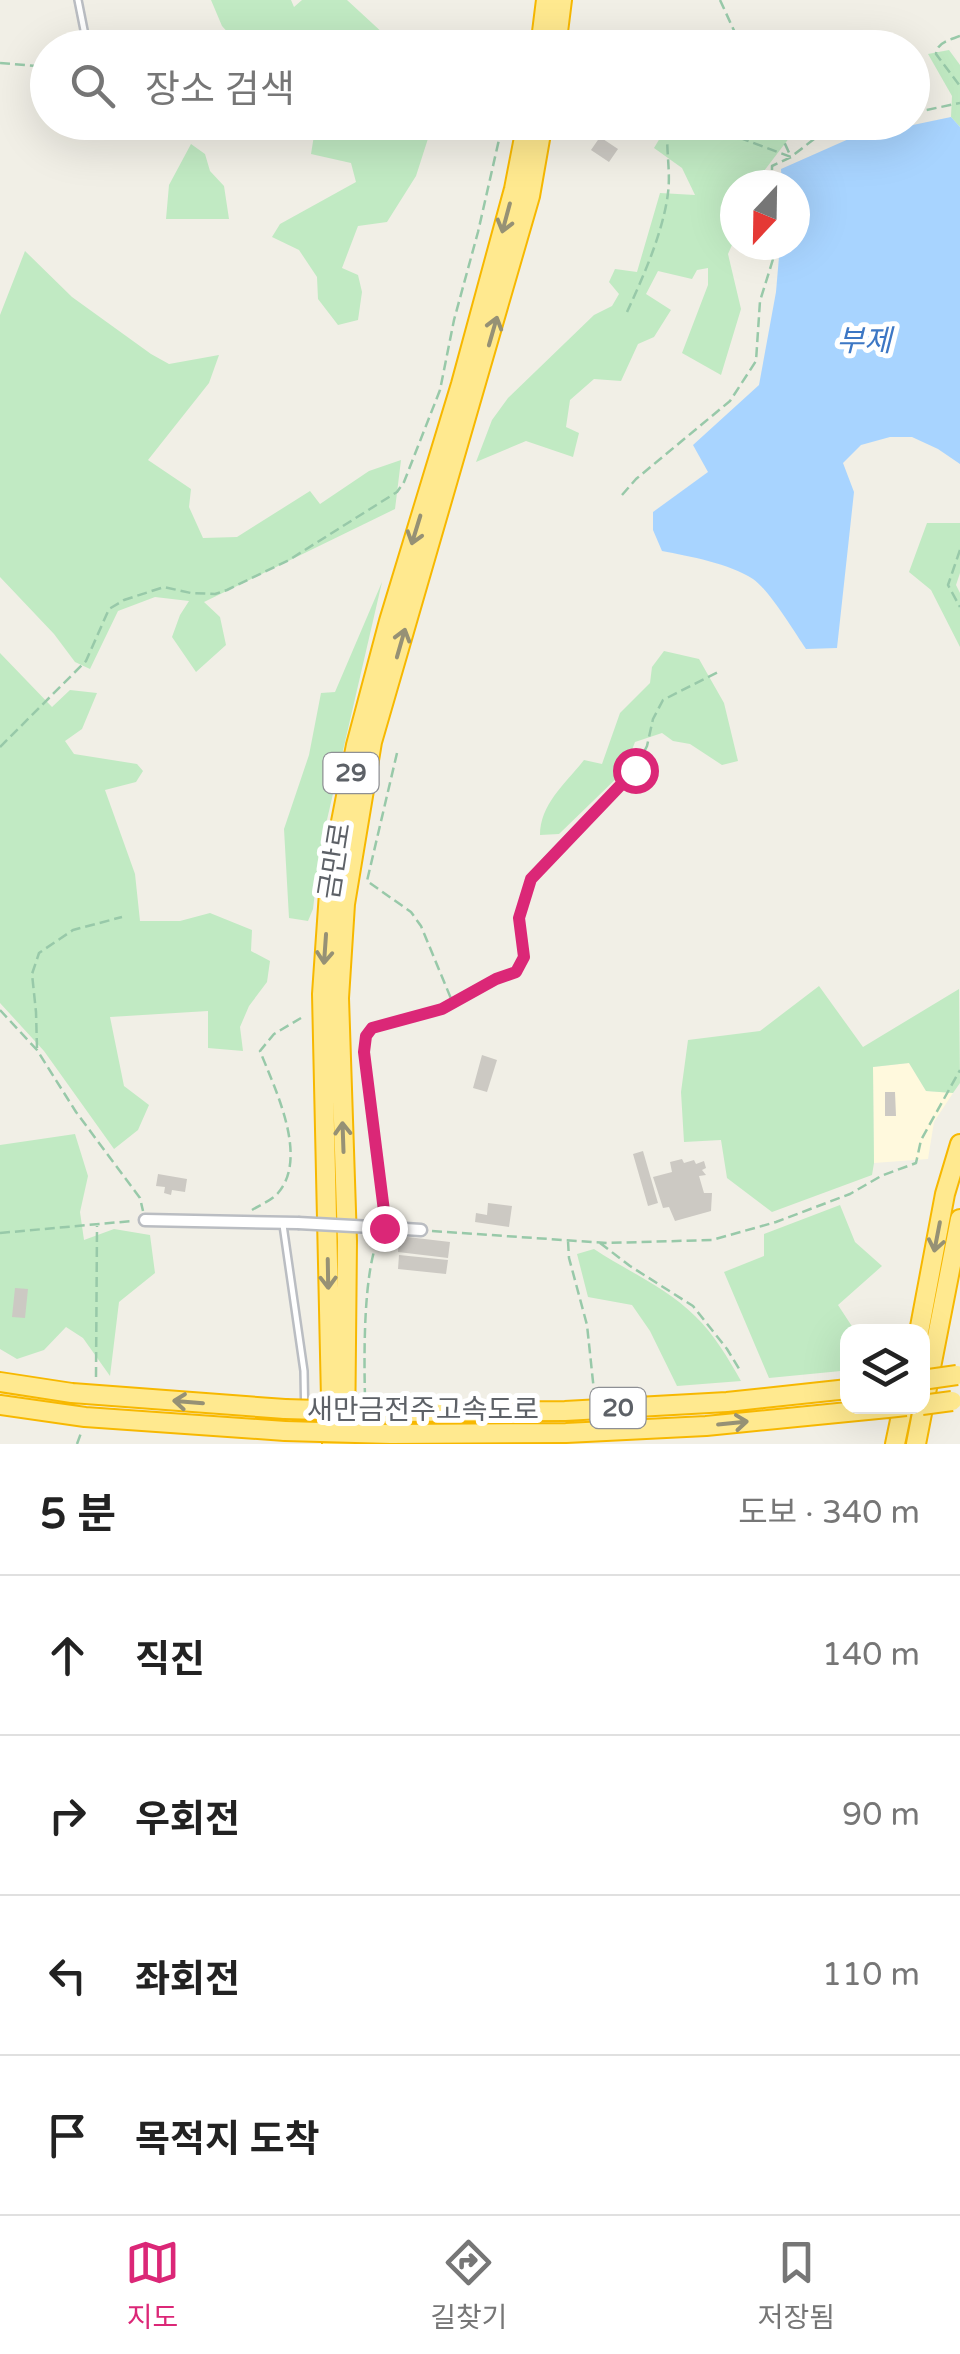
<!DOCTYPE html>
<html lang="ko">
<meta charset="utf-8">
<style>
:root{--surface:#fff;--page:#f2f2f2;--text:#222;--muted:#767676;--line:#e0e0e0;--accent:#db2777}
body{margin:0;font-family:"Varela Round","Noto Sans KR",sans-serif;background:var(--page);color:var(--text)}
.controls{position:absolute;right:30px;bottom:30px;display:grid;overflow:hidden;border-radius:20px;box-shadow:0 10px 40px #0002}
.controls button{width:90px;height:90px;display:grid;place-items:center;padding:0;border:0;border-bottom:2px solid var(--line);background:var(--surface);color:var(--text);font:50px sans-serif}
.compass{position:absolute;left:720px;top:170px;width:90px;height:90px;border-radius:50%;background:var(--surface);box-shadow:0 10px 40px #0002;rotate:202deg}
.stop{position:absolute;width:30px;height:30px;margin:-22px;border:8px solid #db2777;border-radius:50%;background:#fff}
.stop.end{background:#db2777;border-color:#fff;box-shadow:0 2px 10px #0008}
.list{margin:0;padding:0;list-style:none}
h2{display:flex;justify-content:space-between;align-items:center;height:130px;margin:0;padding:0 40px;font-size:42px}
h2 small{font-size:32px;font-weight:400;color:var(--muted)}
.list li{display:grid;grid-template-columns:65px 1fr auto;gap:30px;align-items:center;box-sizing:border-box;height:160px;padding:0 40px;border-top:2px solid var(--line)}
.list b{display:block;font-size:38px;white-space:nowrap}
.list em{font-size:32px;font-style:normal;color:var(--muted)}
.icon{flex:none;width:55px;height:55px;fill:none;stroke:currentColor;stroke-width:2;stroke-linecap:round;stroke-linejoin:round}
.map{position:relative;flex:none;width:960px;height:1444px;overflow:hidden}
.search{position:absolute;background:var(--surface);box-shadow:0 10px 40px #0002;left:30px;right:30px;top:30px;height:110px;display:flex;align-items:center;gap:25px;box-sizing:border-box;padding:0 35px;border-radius:55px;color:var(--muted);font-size:38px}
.sheet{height:770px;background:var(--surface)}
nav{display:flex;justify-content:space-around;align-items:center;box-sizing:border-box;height:140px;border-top:2px solid var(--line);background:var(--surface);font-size:28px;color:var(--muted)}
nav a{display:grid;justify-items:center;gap:5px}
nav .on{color:var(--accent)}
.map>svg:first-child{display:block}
.commercial{fill:#fff9dd}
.green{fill:#c1eac3}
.water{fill:#a8d4ff}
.building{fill:#ccc9c3}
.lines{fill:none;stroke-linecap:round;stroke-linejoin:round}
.lane-casing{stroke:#babdc2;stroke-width:10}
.street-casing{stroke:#babdc2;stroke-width:15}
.highway-casing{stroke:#f7b800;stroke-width:22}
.path{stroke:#98c9a9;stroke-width:2.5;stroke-dasharray:10 5;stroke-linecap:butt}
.lane{stroke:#fff;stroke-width:5}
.street{stroke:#fff;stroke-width:10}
.highway{stroke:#ffe98f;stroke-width:18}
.street-bridge-casing{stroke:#babdc2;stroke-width:15;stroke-linecap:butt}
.highway-bridge-casing{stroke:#f7b800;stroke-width:22;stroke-linecap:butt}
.street-bridge{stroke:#fff;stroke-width:10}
.highway-bridge{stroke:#ffe98f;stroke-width:18}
.oneway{stroke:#969175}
.route{stroke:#db2777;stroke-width:12}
.labels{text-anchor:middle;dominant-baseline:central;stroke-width:10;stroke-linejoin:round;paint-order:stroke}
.shield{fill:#fff;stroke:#8e9095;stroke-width:2.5}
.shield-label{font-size:25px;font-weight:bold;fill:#5d6167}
.street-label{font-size:28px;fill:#5d6167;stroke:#fff}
.water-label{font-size:30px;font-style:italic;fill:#3d77c4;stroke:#fff}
</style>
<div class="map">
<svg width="960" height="1444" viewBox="0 0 960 1444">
<rect width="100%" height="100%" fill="#f1efe6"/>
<path class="commercial" d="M909,1063l17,28 27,2 -19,29 -6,37 -54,4 -1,-96z"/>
<path class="green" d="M211,0h80l3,7 8,-7h45l51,47h-157l-19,-21z
M949,50l11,15v62l-9,-10 1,-21 -24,-42z
M316,123h117l-17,53 -29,46 -29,4 -16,42 16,7 4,17 -4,28 -20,5 -20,-26 -1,-22 -18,-27 -27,-13 8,-13 76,-42 -5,-19 -40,-9z
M664,123h125l4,10 -29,38 -6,14h-23v53l-7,16 13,55 -20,66 -39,-22 26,-68v-17l-11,2 -5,9 -34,-8 -12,23 25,16 -17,27 -16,7 -17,37 -27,-2 -24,21 -4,27 13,6 -6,24 -47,-16 -50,21 16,-42 16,-22 86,-83 18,-9 7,-12 -10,-12 6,-13 22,3 23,-79 35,2 -13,-27 -28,-20 6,-10z
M191,144l14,10 5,17 14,15 5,33h-63l3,-34z
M25,251l47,46 79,57 18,10 50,-9 -10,28 -61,77 43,29 -2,18 14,31 34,-1 73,-46 10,13 49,-33 32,-11 -6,49 -191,93 16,15 6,28 -30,27 -24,-35 8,-22 9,-14 -34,-4 -37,14 -28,58 -15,-7 -21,-28 -54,-57v-262z
M927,523h33v50l-4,12 4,8v54l-29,-57 -22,-18z
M382,582l-62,268 -7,59 -5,12 -19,-3 -5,-89 25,-74 12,-62 14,-1z
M664,651l35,8 25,44 14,58 -16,4 -32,-21 -17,-3 -11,-8 -27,9 -11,29 -65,63 -19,1c0,-31 26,-52 44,-75l18,4 18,-51 30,-30 2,-16z
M0,653l52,54 18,-17 27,3 -15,36 -17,12 9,13 63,10 6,7 -7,11 -31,8 30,84 5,47h40l30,-8 42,17 -1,21 19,10 -3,21 -18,24 -9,21 3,24 -35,-3v-37l-98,6 14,69 25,19 -11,25 -24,19 -70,-98 -44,-48z
M819,986l44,61 96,-58 1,94 -7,10 -27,-2 -17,-28 -36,4 1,96 -2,12 -100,37 -45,-34 -6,-38 -37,2 -3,-50 7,-52 72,-9z
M75,1134l13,42 -8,36 4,28 30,-11 36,6 5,38 -36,29 -9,74 -27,-38 -17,-11 -22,23 -27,9 -17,-10v-204z
M840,1205l15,37 27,24 -44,39 17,26 -7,1 -1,26 -6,13 -72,7 -45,-106 40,-16v-22z
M594,1249c33,22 73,39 101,67 19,18 33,42 46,65l-64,5 -27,-55 -18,-26 -44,-8 -11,-43z"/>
<path class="water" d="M951,117l9,10v337l-22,-15 -26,-12h-22l-29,8 -18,18 11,29 -17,156 -31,1c-13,-19 -36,-58 -53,-70 -23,-15 -64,-23 -91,-28l-9,-21v-18l55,-40 -15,-27 66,-60 17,-93 4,-47h15v-60h-13l-1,-16 70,-31z"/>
<path class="building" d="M600,137l18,12 -9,13 -18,-12z
M482,1055l15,5 -10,32 -14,-4z
M885,1092h10l1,24h-11z
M643,1151l15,52 -10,3 -15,-52z
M682,1159l2,4 10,-3 2,4 8,-3 2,7 -4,2 4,5 -7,1 5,17h8l-1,18 -36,10 -6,-14 -6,1 -10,-31 19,-5 -2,-10z
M158,1174l29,5 -2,13 -13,-2 -1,5 -7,-2 1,-6 -9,-1z
M488,1203l24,3 -3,21 -34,-5 1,-9 11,2z
M399,1236l51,6 -2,16 -50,-6z
M399,1255l49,5 -2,14 -48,-5z
M15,1288l13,1 -3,29 -13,-1z"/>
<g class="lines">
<g class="lane-casing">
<path id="lane" d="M78,0l8,40 -7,8
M283,1225l21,146 1,56"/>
</g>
<g class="street-casing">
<path id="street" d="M145,1220l153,3
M372,1227l49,3"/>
</g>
<g class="highway-casing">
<path id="highway" d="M540,48l6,-48
M556,48l6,-48
M919,1332l26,-138 15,-50
M0,1382l72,11 213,16
M0,1405l85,12 200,14
M388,1412l177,-1 162,-9 121,-13
M391,1434l175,-1 140,-7 182,-18
M332,1444l-10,-450 8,-116 26,-133 33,-124 72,-237 53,-195 13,-67
M345,1444l2,-203 -8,-243 6,-94 27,-162 158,-546 13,-74
M895,1444l8,-38
M916,1444l44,-225"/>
</g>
<path class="path" d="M720,0l22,48
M960,36c-10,4 -23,6 -24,18l24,32
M0,63l48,4
M912,113l48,-10
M697,122l94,35 32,-25 44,-10
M772,185v-19l19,-9 -16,-35
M627,312c16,-35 36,-79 41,-119 3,-23 -3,-47 0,-71
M622,495l14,-16 94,-78 26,-40 4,-60 14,-45v-11
M960,550l-12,35 12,22
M0,747l86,-86 23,-52 15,-9 40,-13 27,6 24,1 12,-4 62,-30 108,-68 7,-10 36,-92 14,-70 24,-88 25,-110
M397,753l-30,128 44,31 10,14 31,75
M0,1010l37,40 39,62 64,86 3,13
M37,1048l-1,-36 -4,-38 7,-21 34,-23 49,-13
M252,1210c8,-5 20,-10 26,-17 31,-36 -3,-104 -18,-142l14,-17 27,-16
M384,1215l-20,-163 2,-16 6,-8 69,-19 55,-30 21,-7 6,-15 -4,-39 12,-39 104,-109 12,-24 6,-27 10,-19 57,-29
M432,1231l175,12 105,-3 64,-18 74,-28 31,-18 35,-13 5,-23 39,-70
M0,1233l132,-12
M568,1241l1,17 18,67 7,66
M600,1243l30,23 63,40 34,43 14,23
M96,1377l1,-151
M365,1398c-1,-41 -2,-126 14,-161
M77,1444l4,-11"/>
<use href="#lane" class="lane"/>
<use href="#street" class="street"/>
<use href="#highway" class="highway"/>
<g class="street-bridge-casing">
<path id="street-bridge" d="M298,1223l74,4"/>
</g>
<g class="highway-bridge-casing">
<path id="highway-bridge" d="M922,1380l35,-5
M922,1405l30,-4
M888,1408l18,-2
M285,1409l103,3
M285,1431l106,3"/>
</g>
<use href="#street-bridge" class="street-bridge"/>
<use href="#highway-bridge" class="highway-bridge"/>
</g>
<defs><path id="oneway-shaft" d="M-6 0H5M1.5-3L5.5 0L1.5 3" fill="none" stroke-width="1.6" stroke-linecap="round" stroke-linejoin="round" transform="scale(2.5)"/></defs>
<g class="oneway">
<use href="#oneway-shaft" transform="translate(506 218) rotate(105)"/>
<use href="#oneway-shaft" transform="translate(493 331) rotate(-74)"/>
<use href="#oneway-shaft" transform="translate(416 530) rotate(107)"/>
<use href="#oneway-shaft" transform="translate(401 643) rotate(-74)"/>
<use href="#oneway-shaft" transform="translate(325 949) rotate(94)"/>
<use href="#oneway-shaft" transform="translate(343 1137) rotate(-92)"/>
<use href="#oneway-shaft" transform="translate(937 1237) rotate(101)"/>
<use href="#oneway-shaft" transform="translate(328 1274) rotate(89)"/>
<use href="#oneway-shaft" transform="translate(188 1402) rotate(-175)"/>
<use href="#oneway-shaft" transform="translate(733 1423) rotate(-6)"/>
</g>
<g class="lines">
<path class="route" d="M384,1228v-17l-20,-159 2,-16 6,-8 70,-19 54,-30 20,-7 8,-15 -5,-39 12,-39 104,-109"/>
</g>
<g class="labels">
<g class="shield">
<rect x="323.5" y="753" width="55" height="40" rx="8"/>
<rect x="590.5" y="1388" width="55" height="40" rx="8"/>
</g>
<g class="shield-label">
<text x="351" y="773">29</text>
<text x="618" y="1408">20</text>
</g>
<g class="street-label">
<text transform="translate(335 861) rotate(-81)">금만로</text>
<text x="423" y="1410">새만금전주고속도로</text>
</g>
<g class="water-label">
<text x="864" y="341">부제</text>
</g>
</g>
</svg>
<div class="controls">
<button><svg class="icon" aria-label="layers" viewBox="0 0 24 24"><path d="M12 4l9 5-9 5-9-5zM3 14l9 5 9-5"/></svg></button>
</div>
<svg class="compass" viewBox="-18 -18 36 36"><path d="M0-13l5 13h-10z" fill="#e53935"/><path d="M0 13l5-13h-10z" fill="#767676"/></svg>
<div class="stop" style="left:635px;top:770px"></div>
<div class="stop end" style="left:384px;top:1228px"></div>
<div class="search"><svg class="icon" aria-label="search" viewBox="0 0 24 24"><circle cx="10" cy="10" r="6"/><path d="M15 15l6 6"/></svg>장소 검색</div>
</div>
<section class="sheet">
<h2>5 분<small>도보 · 340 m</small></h2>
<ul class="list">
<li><svg class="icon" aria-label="ahead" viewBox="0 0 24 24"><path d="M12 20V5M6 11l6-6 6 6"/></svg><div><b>직진</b></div><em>140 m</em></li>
<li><svg class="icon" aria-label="right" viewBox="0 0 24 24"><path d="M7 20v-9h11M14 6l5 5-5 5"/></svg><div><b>우회전</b></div><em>90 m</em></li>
<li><svg class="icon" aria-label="left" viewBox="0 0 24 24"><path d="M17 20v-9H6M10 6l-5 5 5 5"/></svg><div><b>좌회전</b></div><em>110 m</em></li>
<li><svg class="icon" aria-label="arrive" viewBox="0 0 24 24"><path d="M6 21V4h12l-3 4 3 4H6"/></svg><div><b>목적지 도착</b></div></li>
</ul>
</section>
<nav>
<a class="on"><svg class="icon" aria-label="map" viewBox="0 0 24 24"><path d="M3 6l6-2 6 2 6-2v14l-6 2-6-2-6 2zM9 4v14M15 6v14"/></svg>지도</a>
<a><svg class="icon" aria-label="directions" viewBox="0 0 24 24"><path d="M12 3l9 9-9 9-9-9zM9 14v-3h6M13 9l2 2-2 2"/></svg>길찾기</a>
<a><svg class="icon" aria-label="saved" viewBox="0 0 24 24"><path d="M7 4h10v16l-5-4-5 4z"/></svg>저장됨</a>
</nav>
